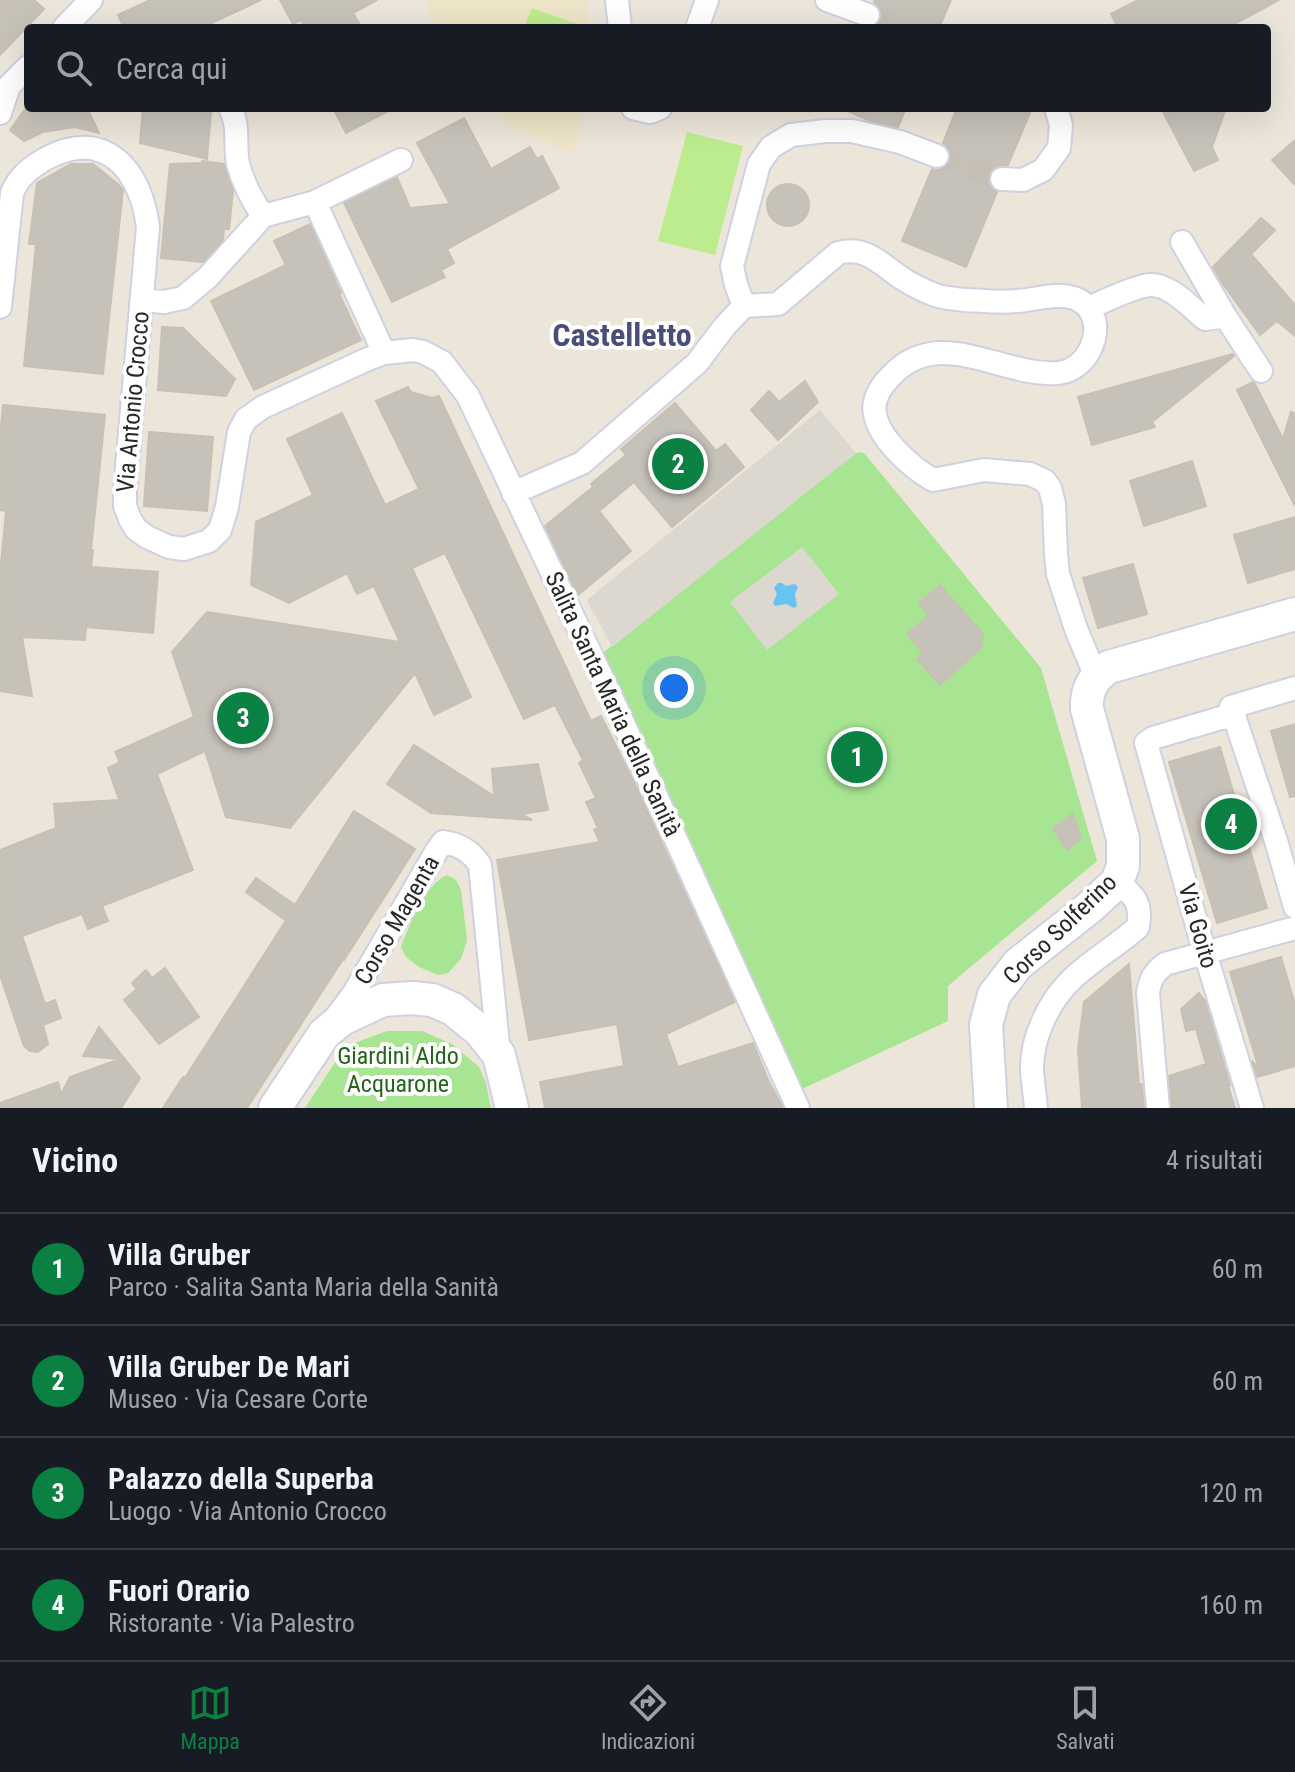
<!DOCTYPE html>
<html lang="it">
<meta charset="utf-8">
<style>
:root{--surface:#171b24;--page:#242831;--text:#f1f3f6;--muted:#9ea1a6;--line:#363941;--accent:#0b8043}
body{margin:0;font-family:"Roboto Condensed",sans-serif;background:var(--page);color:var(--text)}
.you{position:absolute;left:674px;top:688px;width:28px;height:28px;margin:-20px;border:6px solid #fff;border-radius:50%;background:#1a73e8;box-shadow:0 0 0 12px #1a73e833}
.badge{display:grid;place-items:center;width:52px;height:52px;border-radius:50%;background:var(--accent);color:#fff;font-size:26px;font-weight:700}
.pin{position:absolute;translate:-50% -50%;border:4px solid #fff;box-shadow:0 2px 8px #0006}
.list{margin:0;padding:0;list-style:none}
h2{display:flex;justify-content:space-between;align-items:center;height:104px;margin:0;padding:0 32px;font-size:34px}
h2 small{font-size:26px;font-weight:400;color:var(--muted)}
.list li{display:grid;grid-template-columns:52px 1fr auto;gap:24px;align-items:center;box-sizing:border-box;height:112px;padding:0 32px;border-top:2px solid var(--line)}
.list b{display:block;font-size:30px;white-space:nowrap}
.list p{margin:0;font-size:26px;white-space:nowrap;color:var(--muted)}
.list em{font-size:26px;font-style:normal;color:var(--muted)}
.icon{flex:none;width:44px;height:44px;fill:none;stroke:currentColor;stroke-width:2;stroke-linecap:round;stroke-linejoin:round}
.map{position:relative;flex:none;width:1295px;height:1108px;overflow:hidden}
.search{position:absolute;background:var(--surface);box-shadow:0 8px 32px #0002;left:24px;right:24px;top:24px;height:88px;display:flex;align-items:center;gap:20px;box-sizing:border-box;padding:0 28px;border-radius:8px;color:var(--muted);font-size:30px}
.sheet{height:552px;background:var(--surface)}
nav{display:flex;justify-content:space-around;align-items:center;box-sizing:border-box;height:112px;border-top:2px solid var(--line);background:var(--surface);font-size:22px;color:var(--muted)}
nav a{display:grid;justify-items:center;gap:4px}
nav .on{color:var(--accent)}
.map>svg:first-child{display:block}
.education{fill:#eee5c8}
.green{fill:#a8e593}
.pitch{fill:#bdec8e}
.plaza{fill:#dcd8d0}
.water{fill:#68c2f2}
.building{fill:#c7c2b9;stroke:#c7c1b3;stroke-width:2}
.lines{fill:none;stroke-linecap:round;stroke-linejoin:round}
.street-tunnel{stroke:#c5bfb6;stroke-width:22;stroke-dasharray:22 11;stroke-linecap:butt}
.street-casing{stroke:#cfd1e2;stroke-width:26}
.secondary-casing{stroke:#cfd1e2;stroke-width:36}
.street{stroke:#fff;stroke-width:22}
.secondary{stroke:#fff;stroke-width:32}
.labels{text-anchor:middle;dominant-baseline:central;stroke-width:8;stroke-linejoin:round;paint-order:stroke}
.street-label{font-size:24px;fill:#282828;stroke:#fff}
.park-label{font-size:24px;fill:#216717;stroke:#fff}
.district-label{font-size:32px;font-weight:bold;fill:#484d7a;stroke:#fff}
</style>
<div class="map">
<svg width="1295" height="1108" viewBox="0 0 1295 1108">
<rect width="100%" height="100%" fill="#ece5d9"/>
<path class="education" d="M425,0h162l2,28h-153z
M494,108h88l-8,47 -64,-30z"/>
<path class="green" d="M861,452l4,2 176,214 56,193 -149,125v35l-146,68 -203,-433 257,-203z
M447,875l9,5 5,10 6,50 -6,19 -13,14 -10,2 -19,-8 -13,-10 -5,-10c8,-21 25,-64 46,-72z
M387,1031h35l30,13 27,23 7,16 5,25h-186l33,-50 19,-16z"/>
<path class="pitch" d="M532,8l45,16 -2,4h-51z
M687,132l56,14 -28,109 -57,-14z"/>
<path class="plaza" d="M820,410l36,43 -244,194 -25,-47z
M802,547l37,47 -72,56 -37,-48z"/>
<path class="water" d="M778,583h4l4,3 9,-2 3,3 -3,7 2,12 -3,2 -8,-4 -11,2 -2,-3 4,-9 -3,-6z"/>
<path class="building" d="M0,0h34l10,9 -44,46z
M150,0h111l-60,28h-77l-6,-13z
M280,0h97l-24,13 9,15h-57l-4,-8 -8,4z
M875,0h76l-12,28h-67l9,-8 1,-7 -3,-6 -5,-5z
M1138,0h141l-52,28h-109l-7,-14z
M26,108h61l12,25 -24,-6 -32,5 -19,9 -14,-11z
M143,108h48v2l20,2 -4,47 -67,-16z
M333,108h61l-48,25z
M841,108h65l-8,19 -28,-6z
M957,108h75l-24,57 -12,1 -6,6 -2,7 1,6 8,7 -31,75 -64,-26 30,-72 8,1 5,-3 5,-5 1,-9 -3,-5 -5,-5z
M1161,108h65l-14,39 6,13 -24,11z
M464,118l27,51 39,-22 7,12 5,-3 17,32 -112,61 7,14 -13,7 4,7 -53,25 -48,-99 53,-26 13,31 40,-4 -33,-61z
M1295,140v45l-23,-25z
M202,161l22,3 9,27 -4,38h-5l-1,11 -20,22 -42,-4 9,-94 32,-1z
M71,164h22l26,21 4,5 -20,184 -79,-8 12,-122h-7l8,-61z
M767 205a21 21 0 1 1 42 0a21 21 0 1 1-42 0Z
M1261,218l14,12 -24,24 44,51v31l-18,-15 -17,14 -37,-51 -10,-17z
M310,224l31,69 -2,1 22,46 -107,50 -43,-89 75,-36 -12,-24z
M162,327l21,1 52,51 -9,17 -68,-6z
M1233,354l1,2 -82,66 3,5 -63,18 -14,-48z
M805,381l13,21 -40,38 -27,-30 18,-19 10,11z
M1253,382l2,2 28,55 8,-27 4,1v93l-58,-116z
M408,387l3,5 21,6 7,-2 152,325 10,-5 32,64 102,222 -69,32 12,33 75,-24 15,37 15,28h-238l-5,-26 84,-16 -7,-42 -88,16 -32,-180 103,-18 -6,-12 4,-2 -12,-26 10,-4 -17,-35 4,-3 -28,-55 -31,14 -79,-166 -33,15 59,129 -37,18 -19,-42 -125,155 -64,-11 -21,-66 -48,23 36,96 -91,36 6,15 -20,8 -6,-15 -60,22 23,68 10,-4 6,18 -18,7 5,19 -10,8 -8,-1 -6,-5 -24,-71v-125l56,-22 -2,-24 65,-4 -11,-32 12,-6 -5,-10 79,-35 -22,-65 35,-40 193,30 -26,-56 -17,8 -10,-21 -58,30 -38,-18 5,-63 57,-27 -26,-56 55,-26 43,92 34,-16 -43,-88z
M675,403l41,48 9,-7 19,23 -72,60 -38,-45 -35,29 32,40 -53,44 -33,-69 48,-39 -2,-3 35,-29 -5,-6z
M3,405l102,10 -14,135h2l-2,17 67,5 -5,61 -67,-6 -1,13 -63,-3 10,59 -32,-5v-117l6,-63 -6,-1v-73z
M149,432l64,5 -6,74 -63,-5z
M1192,461l14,45 -62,20 -14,-45z
M1295,517v52l-47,14 -14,-48z
M1133,564l14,50 -49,14 -15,-50z
M940,585l43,49 -1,13 -42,38 -23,-26 6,-6 -16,-19 22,-18 -10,-13z
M1295,724v72l-5,1 -19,-66z
M414,745l80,51 -2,-27 46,-5 10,46 -26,4 10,6 -101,-7 -44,-29z
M1220,747l47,161 -50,15 -48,-161z
M354,811l61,38 -71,111 -1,-1 -96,149h-84l20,-31 2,1 100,-156v-2l-39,-28 10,-14 39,27z
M1073,814l8,24 -14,12 -14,-21z
M1281,957l14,47v62l-38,11 -5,-16 7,8 -29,-97z
M1129,964l10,121 3,-1 2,24h-62l-4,-59 6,-47z
M165,968l34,49 -40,27 -35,-44 13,-11 -5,-6 14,-13 6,8z
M1199,993l6,8 25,84 -2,1 7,22h-63l-3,-32 37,-12 -10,-35 -10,2 -5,-22z
M99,1027l41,51 -19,30h-121v-5l58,-21 3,12 9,-17 50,-18 -37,-3z"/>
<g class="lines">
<path class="street-tunnel" d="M868,15l28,13
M937,156l65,23"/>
<g class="street-casing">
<path id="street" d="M617,0l3,28
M827,0l41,15
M64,28l27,-28
M697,28l10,-28
M230,108c10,18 4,37 8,56 5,19 14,36 25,52
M633,108l17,4 10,-4
M0,113l9,-27 19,-19
M1002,179l21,1 20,-10 16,-22 2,-23 -5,-17
M315,202l69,151
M1182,242l43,74 36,55
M142,300l22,2 19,-4 25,-21 55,-61 52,-14 86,-42
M744,306l-8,-21 -4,-19 27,-102 12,-17 20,-12 34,-4h27l48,11 37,14
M0,307l12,-114c7,-17 19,-26 35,-35 59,-31 94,13 101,69l-23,262v17l5,13 6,10 11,8 22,10 15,2 25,-8 11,-11 7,-23 12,-75 7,-13 17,-12 105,-48 16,-6 29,-3 10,2 19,10 26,34 145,305 185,407
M1089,308c15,-7 46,-22 61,-23 20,-1 40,22 55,34l20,-3
M513,493l69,-30 115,-100 28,-37 19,-20 34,-2 60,-51c29,-8 43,12 65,26 9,6 22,12 32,16 15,5 33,5 49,6 14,1 28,1 42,-1 16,-2 31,-7 48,-2 38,14 20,72 -16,75 -57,4 -119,-49 -167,3 -10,10 -19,23 -16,38 4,25 37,54 58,66l51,-10 46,4 15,7 5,7 4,16 2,50 2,20 18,55 20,48
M1295,688l-64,19 46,137 18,63
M1235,716l-14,2 -68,20 -7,5 54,193 52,172
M333,1021l21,-28 82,-141 7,-10c16,2 28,9 37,23l19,189
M1036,1108c-1,-12 -3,-25 -4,-37 -1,-32 16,-68 38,-90 20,-20 47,-35 68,-54 4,-24 -3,-31 -21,-45
M1158,1108l-10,-115c2,-14 6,-20 17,-29l130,-36"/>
</g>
<g class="secondary-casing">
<path id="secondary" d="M275,1108l49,-74 18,-15 41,-19 29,-2 20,2 21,9 27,22 19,24 13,53
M991,1108l-5,-83 8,-30 24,-31 72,-57 27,-25 6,-16v-27l-36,-130c-1,-19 6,-32 22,-42l186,-53"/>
</g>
<use href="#street" class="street"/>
<use href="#secondary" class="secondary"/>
</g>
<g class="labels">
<g class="street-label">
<text transform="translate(133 402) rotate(-85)">Via Antonio Crocco</text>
<text transform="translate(613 704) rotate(65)">Salita Santa Maria della Sanità</text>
<text transform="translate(397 920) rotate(-60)">Corso Magenta</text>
<text transform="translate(1198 926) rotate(74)">Via Goito</text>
<text transform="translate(1060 929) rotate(-44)">Corso Solferino</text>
</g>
<g class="park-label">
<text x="398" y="1056">Giardini Aldo<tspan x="398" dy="28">Acquarone</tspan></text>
</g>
<g class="district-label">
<text x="622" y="335">Castelletto</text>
</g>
</g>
</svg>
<div class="you"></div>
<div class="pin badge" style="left:857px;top:757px">1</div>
<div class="pin badge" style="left:678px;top:464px">2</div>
<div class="pin badge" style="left:243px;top:718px">3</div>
<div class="pin badge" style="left:1231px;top:824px">4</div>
<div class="search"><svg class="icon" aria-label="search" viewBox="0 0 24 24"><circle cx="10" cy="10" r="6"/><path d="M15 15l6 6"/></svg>Cerca qui</div>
</div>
<section class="sheet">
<h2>Vicino<small>4 risultati</small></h2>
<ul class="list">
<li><span class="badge">1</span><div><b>Villa Gruber</b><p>Parco · Salita Santa Maria della Sanità</p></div><em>60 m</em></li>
<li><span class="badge">2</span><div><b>Villa Gruber De Mari</b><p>Museo · Via Cesare Corte</p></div><em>60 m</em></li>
<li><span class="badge">3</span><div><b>Palazzo della Superba</b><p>Luogo · Via Antonio Crocco</p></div><em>120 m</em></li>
<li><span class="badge">4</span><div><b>Fuori Orario</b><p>Ristorante · Via Palestro</p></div><em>160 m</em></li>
</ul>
</section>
<nav>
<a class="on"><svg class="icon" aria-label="map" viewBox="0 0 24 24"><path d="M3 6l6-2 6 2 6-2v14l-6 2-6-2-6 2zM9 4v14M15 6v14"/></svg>Mappa</a>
<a><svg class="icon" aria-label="directions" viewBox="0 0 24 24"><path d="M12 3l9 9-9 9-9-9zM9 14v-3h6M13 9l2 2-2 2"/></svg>Indicazioni</a>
<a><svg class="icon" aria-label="saved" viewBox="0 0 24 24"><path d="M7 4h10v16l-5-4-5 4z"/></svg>Salvati</a>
</nav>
